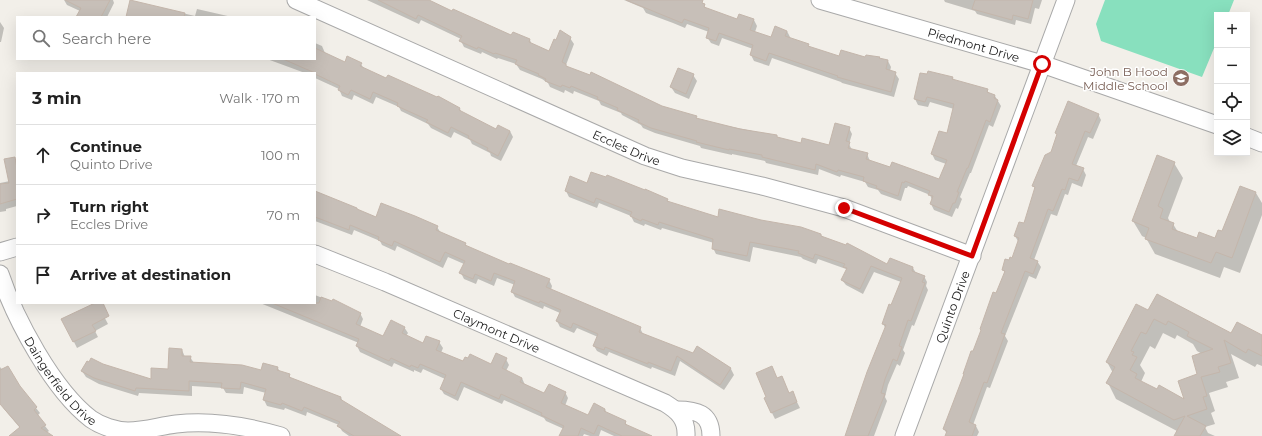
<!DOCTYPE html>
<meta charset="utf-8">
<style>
:root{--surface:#fff;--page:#f2f2f2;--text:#222;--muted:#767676;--line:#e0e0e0}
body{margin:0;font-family:Montserrat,sans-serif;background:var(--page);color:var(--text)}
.controls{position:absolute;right:12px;top:12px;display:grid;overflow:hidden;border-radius:0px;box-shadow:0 4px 16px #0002}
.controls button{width:36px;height:36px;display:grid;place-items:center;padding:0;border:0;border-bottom:1px solid var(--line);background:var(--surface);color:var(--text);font:20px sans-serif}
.stop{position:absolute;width:12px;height:12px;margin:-9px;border:3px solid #d40000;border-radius:50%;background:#fff}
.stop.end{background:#d40000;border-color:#fff;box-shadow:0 1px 4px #0008}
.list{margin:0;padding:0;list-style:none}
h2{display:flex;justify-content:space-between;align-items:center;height:52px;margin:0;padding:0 16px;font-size:17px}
h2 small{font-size:13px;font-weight:400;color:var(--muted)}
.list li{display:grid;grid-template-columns:26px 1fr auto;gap:12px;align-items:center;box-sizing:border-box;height:60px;padding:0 16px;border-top:1px solid var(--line)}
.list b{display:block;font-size:15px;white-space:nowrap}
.list p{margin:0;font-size:13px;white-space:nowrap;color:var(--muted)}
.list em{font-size:13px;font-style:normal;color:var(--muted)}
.icon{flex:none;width:22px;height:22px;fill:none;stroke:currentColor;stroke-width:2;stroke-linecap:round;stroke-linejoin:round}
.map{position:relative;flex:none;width:1262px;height:436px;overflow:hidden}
.search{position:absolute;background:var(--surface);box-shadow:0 4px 16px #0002;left:16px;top:16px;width:300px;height:44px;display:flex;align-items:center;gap:10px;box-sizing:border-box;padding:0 14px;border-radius:0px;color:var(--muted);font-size:15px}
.panel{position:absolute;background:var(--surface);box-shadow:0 4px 16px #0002;left:16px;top:72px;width:300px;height:232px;border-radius:0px}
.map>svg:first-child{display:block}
.pitch{fill:#88e0be}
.shadow{fill:#0003;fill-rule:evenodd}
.building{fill:#c7bfb8;stroke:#c4b6ab;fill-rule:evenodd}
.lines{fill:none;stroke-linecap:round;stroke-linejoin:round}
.minor-casing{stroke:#a9a9a9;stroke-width:19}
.minor{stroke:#fff;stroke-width:17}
.route{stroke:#d40000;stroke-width:5}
.labels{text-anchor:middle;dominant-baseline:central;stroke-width:3;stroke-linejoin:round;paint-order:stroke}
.street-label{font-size:12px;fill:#222;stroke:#fff}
.education-label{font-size:12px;fill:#785e54;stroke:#fff;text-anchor:end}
</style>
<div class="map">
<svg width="1262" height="436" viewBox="0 0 1262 436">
<rect width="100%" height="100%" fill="#f2efe9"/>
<path class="pitch" d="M1105,0h129l-6,15h-11v26l-15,36 -101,-36 -5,-17z"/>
<path class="shadow" d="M64,0h49l1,3 -7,14h-28l1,-6 -13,-6z
M367,0h61l24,12 60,25 18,3 2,5 17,7 7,-11 14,-3 4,6 -8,21 1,2 95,40 34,10 2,3 79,16 1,3 23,6 28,1 20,-18 3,6 -3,10 3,6 15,4 3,7 21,7 48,13 7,-17 -11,-4 -3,-6 15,-19 7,-26 -24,-7 -2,5 -10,-2 -3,-6 37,-22 3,4 32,9 2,4 6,2 6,10 -8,21 -4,-2 -18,48h-1l-10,24 2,2 -4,10 -2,-1 -4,9 -18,-7 -3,-6 1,-4 -2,-5 -22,-9 -1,2h-2l-4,13 -20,-7 -3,-4 -10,-3 -3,-5 -24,-7 -1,2 -21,-8 -1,6 -52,-12 -1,-2 -33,-7v1l-31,-7 -1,-2 -45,-13 -12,-5 -2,-3 -19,-10 -1,-2 -20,-8 -2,-4 -25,-10 -1,3 -8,-4 -1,3 -14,-6 -2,-4 -6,-4 -22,-9 -4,-6 -18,-6 -1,1 -15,-7 -1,2 -17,-7 -3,-6v-2l-40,-19 -2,4z
M624,0h72l6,2 4,7 32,11h16l3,6 -2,6 17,6 15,-7 3,6 -1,2 19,6 2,3 30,9 25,2 14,-1 2,1 7,2 3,6 -1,4 5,2 4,6 -5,18 -52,-14 -1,-1 -69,-24 -3,8 -15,-5 -3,-6 2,-6 -31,-11 -3,8 -8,-3 -4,-6 2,-5 -22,-8 -2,4 -12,-5 -27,-10 -3,-5z
M944,0h98l-3,9 -4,-1 -4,16 -15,-4 -1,5 -38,-11 -2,-3 -30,-9z
M130,1l65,15 2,-7 35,8h-105z
M0,22l4,6 -3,14h-1z
M315,43l7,3 3,7 20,10 16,1 3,5 23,10 73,30 2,4 35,17 13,1 3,6 -12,24 -10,-5 -1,-3 -18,-9 -2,-4 -16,-8 -3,6 -20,-10 -3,-4 -27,-13 -2,-4 -23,-10 -3,7 -19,-9 -2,5 -10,-4 -3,-7 -24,-11v-5h-10l-38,-14h48z
M693,75l4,6 -8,18 -14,-6 -4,-6z
M1098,114l3,6 -8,19 -5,-2 -12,29 7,3 3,6 -4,12 -10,-4 -4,12 -3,-1 -8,22 -6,-2 -17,46 3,1 4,6 -5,12 -7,-3 -24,60 3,5 -18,47 -3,-1 -14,38 3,1 3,6 -2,4h-31l1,-2 -3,-5 20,-54v-1l10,-21 31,-79 -2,-5 10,-10 6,-16 -4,-7 10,-11 10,-36 -1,-3 17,-33 7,-17 -2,-3z
M14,158l3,5v43l-11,3v2l-6,1v-29l10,-2z
M1174,163l9,15 -15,40 2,4 3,2 5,8 19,7h19l40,-46 6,10v12l-22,58 -16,-6 -4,11 -65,-24 -9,-16 -4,-2 -9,-15z
M587,184l80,16 2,3 49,15 103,17 2,3 65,27 25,3 3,5 8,3 3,6 -1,4 2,4 -14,36 -2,-1 -9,25 2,3 -5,13 -3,-2 -9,21 -3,12 2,4 -13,35h-28l40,-107 -3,-5 9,-18 9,-24 -27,-10 -11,22 -17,-9 -4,-5 5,-9 -1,-2 -28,-10 -2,5 -13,-5 -2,-2 -48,-10 -3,15 -34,-8 -3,-6 1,-5 -52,-15 -1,2 -16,-6 -1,2 -10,-4 -3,-6 -32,-13 -2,5 -28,-11 -3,-6z
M315,192l61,26 61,9 4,6 24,11 2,3 43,19 39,14 3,6 -1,4 89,38 3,6 50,20 5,-7 33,22 3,6 -10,15 -44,-29 -5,15 -23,-9 -1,2 -42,-17 -2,4 -10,-5 -3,-5 4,-9 -21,-9 -3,5 -14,-6 -3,-6 3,-8 -16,-7 -1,3 -28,-12 -3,-6 3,-6 -18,-7 -3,8 -16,-7 -2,5 -12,-5 -3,-6 3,-9 -16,-7 -5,11 -46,-22 -2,5 -13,-6 -2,-4 -26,-11 -2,5 -37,-14z
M315,295l45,18 3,6 -3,8 24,11 20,-11 4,6 -2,3 17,8 16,-2 4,6 -2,5 22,9 29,3 14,-6 3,6 -3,6 16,7 3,7 20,9 20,-2 3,6 -3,8 24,11 16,-8 2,5 18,8 3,5 21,9h-35l-13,-6 -2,6h-9l-6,-2 -1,2h-21l2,-7 -18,-8 -2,-3 -40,-18 -2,4 -38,-17 -6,14 -14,-7 -3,-5 4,-10 -22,-10 -2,4 -7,-3v2l-20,-9 -2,4 -32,-15 -3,-6 2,-3 -99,-40h55z
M97,303l11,21 -13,7 3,6 -21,11 -14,-28z
M1149,311l82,23 31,2v30l-5,-2 -2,3 -24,-13 8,24 -13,4 2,5 -19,6 6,18 -4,2 4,11 -10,3 3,6 7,3h-39l1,-5 -61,-32 -8,-16 5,-10 -6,-11zM1163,333l12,6 2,-4 16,9 4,7 5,3 -3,21 -13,26 -28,-11 -17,-8 4,-9 -5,-8 10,-19 5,3z
M182,350l3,7h5l4,6 68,8 16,-3 2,4 9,3 3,5 49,17 2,5 56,34h-50l-7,-5 -3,-6 -32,-13 -1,4 -21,-8 -1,2 -17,-4 -3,-6 2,-7 -22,-6 -1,7 -17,-1 -3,-5 -31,-2v10l-53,-3 -1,3 -39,-12 -13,-7 -4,-6 21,-6 49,15 17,-10z
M0,367l36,41 4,5 -3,3 12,15 -3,2 5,3h-31v-8l-16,-19 -4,-7z
M782,377l7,17 6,4 5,10 -25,11 -10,-20z"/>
<path class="building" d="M65,0h45l-9,17h-25l5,-9z
M130,0l55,13 -1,4h-58z
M378,0h51l23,11 1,-2 58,26 2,-3 17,7 -1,3 20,9 5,-12 2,1 4,-10 11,7 -9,25 4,2v2l24,9 1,-3 71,34 35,10 -1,2 44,11 37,6v2l24,6 1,-5 27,7 6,-22 15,4 -4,14 4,1 -2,6 20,5 -2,6 24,8 2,-5 47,17 8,-19 -16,-6 8,-23 8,2 7,-29 -27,-7 -2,5 -11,-3 6,-26 7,1 1,-3 25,6 -1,2 36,10 -1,3 8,3 -1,3 4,2 -8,22 -4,-2 -18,48h-1l-10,24h2l-4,11h-2l-4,9 -19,-8 3,-8 -5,-1 2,-4 -25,-10 -1,2 -2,-1 -4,14 -22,-8 1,-2 -14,-5 1,-4 -26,-7 -1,2 -21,-8 -1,6 -53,-13v-2l-33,-6v1l-33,-8 1,-1 -46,-13 -13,-6 1,-2 -22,-10 1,-2 -21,-9 1,-2 -27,-11 -1,2 -8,-3 -1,2 -16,-6 1,-2 -8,-4 1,-1 -24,-10 2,-4 -22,-7 -1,1 -16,-7 -1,2 -18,-8 3,-5 -44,-21 -2,4z
M626,0h77l-1,3 3,1 -1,3 33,12 2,-5 15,5 -4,11 21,7 4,-11 12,5 -2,5 24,8 -1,2 31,10 2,-6 24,7 1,-2 14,2 -1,1 9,2 -2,9 10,3 -5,20 -54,-15 1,-1 -69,-23 -3,8 -16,-6 3,-10 -34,-12 -3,8 -10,-3 3,-10 -25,-9 -2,4z
M975,0h58l-5,19 -15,-4 -1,5 -40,-11z
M315,48l30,14 2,-6 15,7 -2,3 26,12 2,-3 49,22 1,-1 22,12 -1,2 37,19 2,-4 12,6 -12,25 -11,-6 1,-2 -20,-10 1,-2 -18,-9 -3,6 -22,-11 2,-2 -31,-14 1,-3 -25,-11 -3,7 -19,-9 -3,5 -10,-5 2,-4 -25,-12v-1l-32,-14h32z
M678,68l16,6 -8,20 -16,-7z
M1068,101l31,13 -9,19 -5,-2 -13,33 12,4 -6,13 -9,-3 -4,12 -3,-1 -9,22 -5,-2 -18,49 8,3 -5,13 -8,-3 -24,62 4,1 -18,49 -3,-1 -15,40 7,3 -4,11h-27l2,-5 -4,-2 21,-55h-1l8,-23h2l8,-21 -1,-1 13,-37 3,1 9,-22 -3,-1 3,-11 4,1 1,-3 2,1 7,-20 -5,-2 5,-14 5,1 11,-36 -3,-1 13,-31 6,-3 6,-18 -2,-1z
M1157,155l18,7 -17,44 5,3 -3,9 14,5 -2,6 25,9 2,-6 16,6 3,-8 4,1 18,-45 16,6 -24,66 -16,-6 -5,11 -66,-24 4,-11 -17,-7z
M15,157l2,11v31l-17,5v-20l9,-1 -5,-24z
M591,172l15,5 1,-2 38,15v-1l23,10 -1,2 51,16 1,-8 42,11 40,7 20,7v2l25,9 1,-2 40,21 3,-6 23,9 -1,4 13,5 -3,6 3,1 -14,38 -3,-1 -9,26 3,1 -5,14 -4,-2 -8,20 -4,14 4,1 -17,42h-23l22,-64 19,-47 -4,-1 7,-20 2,1 11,-27 -31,-12 -11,23 -19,-9 6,-12 -4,-1 2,-3 -30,-10 -2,5 -15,-6 1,-2 -49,-9 -3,14 -35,-7 1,-10 -54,-17 -1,3 -16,-6 -1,2 -11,-5 2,-4 -36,-14 -2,5 -29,-12 5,-15 17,7z
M315,191l42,17v1l19,8 5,-14 34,13 23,10 -2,4 30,13 -1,2 44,19 1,-1 40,16 -4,8 95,40 -2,5 54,21 4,-7 34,22 -11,17 -43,-29 -6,15 -23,-9v2l-43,-17 -1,3 -11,-4 5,-12 -25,-11 -2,5 -15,-7 5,-11 -21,-9 -1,2 -28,-11 4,-11 -21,-8 -3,8 -16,-7 -2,5 -14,-6 6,-12 -20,-9 -5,10 -46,-21 -2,5 -14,-6 1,-3 -29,-12 -1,5 -34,-13z
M1157,294l74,39 6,-11 25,13v21l-14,-7 -2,4 -22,-13 7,23 -13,4 2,5 -19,5 6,19 -4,1 4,12 -20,7 19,10 -6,10h-26l11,-20 -11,4 -68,-37 9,-16 -9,-5 30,-58 12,6zM1154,319l12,6 2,-4 21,11 -2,4 26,13 -21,7 5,18 -19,7 6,18 -25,-14 -2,4 -22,-11 2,-4 -7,-4 7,-13 -5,-2 2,-3 -3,-1 10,-19 5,2z
M321,297l11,4 1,-2 28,14 -5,11 27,12 8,-16 14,7 -3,6 21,10 3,-7 14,5 -4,9 27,11 2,-4 3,1 2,-4 21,10 5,-11 11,5 -5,10 20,10 -2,4 24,11 5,-9 17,8 -5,11 27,12 6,-12 11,6 -1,2 22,10 -1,3 27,12h-30l-24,-11 -4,9 -13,-6 -3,8h-19l5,-10 -23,-11 1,-2 -41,-19 -2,5 -38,-17 -6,14 -15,-7 6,-14 -26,-11 -2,4 -7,-3 -1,2 -19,-9 -2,3 -33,-15 3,-7 -87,-36h47z
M95,303h8l6,13 -17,9 4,6 -23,11 -12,-23z
M169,348l13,1v7h9l-1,6 52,3 19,5 2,-7 15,4 -1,3 13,4 -1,3 52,20 -1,2 61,37h-47l-17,-10 3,-4 -36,-15 -2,4 -20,-8 -1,2 -18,-5 3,-11 -25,-7 -1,7 -19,-1 1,-5 -33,-2v10l-53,-3 -1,3 -41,-13 -13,-7 6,-10 2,1 2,-4 12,6 48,15v-11l17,1z
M8,366l12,20 17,21 -3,3 12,15 -5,3 12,8h-44l11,-9 -20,-23v-34z
M772,366l5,12 5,-2 7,17 4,-2 4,11 -26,11 -7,-15 2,-1 -10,-24z"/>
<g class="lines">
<g class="minor-casing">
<g id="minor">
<path id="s1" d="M296,0l349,156 37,12 80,18 82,22 128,48"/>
<path id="s2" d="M820,0l222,64 175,61"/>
<path d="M1247,137l15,6"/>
<path d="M0,252l17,-5"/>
<path id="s3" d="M315,254l70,28 280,121c13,8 22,16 21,33"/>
<path id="s4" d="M0,274c15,45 53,116 91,145 10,7 25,12 37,12 16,0 32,-5 48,-7 35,-4 71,2 105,12"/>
<path d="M677,410c19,0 34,3 34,26"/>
<path id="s5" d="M904,436l162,-436"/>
</g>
</g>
<use href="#minor" class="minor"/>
</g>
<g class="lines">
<path class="route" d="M844,208l128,48 70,-192"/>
</g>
<defs>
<g id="school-disc" transform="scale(0.9)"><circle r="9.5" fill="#8d6e63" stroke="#fff"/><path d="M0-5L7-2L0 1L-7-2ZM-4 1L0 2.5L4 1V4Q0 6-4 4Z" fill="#fff"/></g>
</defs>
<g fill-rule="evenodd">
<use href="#school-disc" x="1181" y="78"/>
</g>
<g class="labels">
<g class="street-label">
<text stroke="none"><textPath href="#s2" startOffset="160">Piedmont Drive</textPath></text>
<text stroke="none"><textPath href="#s1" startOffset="362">Eccles Drive</textPath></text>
<text stroke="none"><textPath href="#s5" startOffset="138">Quinto Drive</textPath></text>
<text stroke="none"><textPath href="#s3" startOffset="197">Claymont Drive</textPath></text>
<text stroke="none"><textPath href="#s4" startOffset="124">Daingerfield Drive</textPath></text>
</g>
<g class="education-label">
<text x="1168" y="71">John B Hood<tspan x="1168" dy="14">Middle School</tspan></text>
</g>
</g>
</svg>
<div class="controls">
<button>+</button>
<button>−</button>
<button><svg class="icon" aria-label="locate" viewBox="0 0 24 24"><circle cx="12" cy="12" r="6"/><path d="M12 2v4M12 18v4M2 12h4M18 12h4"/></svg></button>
<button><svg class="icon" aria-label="layers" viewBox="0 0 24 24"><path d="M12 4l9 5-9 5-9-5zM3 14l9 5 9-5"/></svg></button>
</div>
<div class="stop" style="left:1042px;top:64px"></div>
<div class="stop end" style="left:844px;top:208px"></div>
<div class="search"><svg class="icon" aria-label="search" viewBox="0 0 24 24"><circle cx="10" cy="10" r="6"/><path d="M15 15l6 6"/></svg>Search here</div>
<section class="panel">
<h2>3 min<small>Walk · 170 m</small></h2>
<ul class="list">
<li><svg class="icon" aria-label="ahead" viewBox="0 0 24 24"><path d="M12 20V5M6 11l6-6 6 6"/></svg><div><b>Continue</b><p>Quinto Drive</p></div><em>100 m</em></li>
<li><svg class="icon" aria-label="right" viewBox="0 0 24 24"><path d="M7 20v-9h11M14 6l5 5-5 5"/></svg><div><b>Turn right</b><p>Eccles Drive</p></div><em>70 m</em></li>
<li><svg class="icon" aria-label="arrive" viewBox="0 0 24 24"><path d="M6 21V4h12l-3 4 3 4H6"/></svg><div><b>Arrive at destination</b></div></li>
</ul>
</section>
</div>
